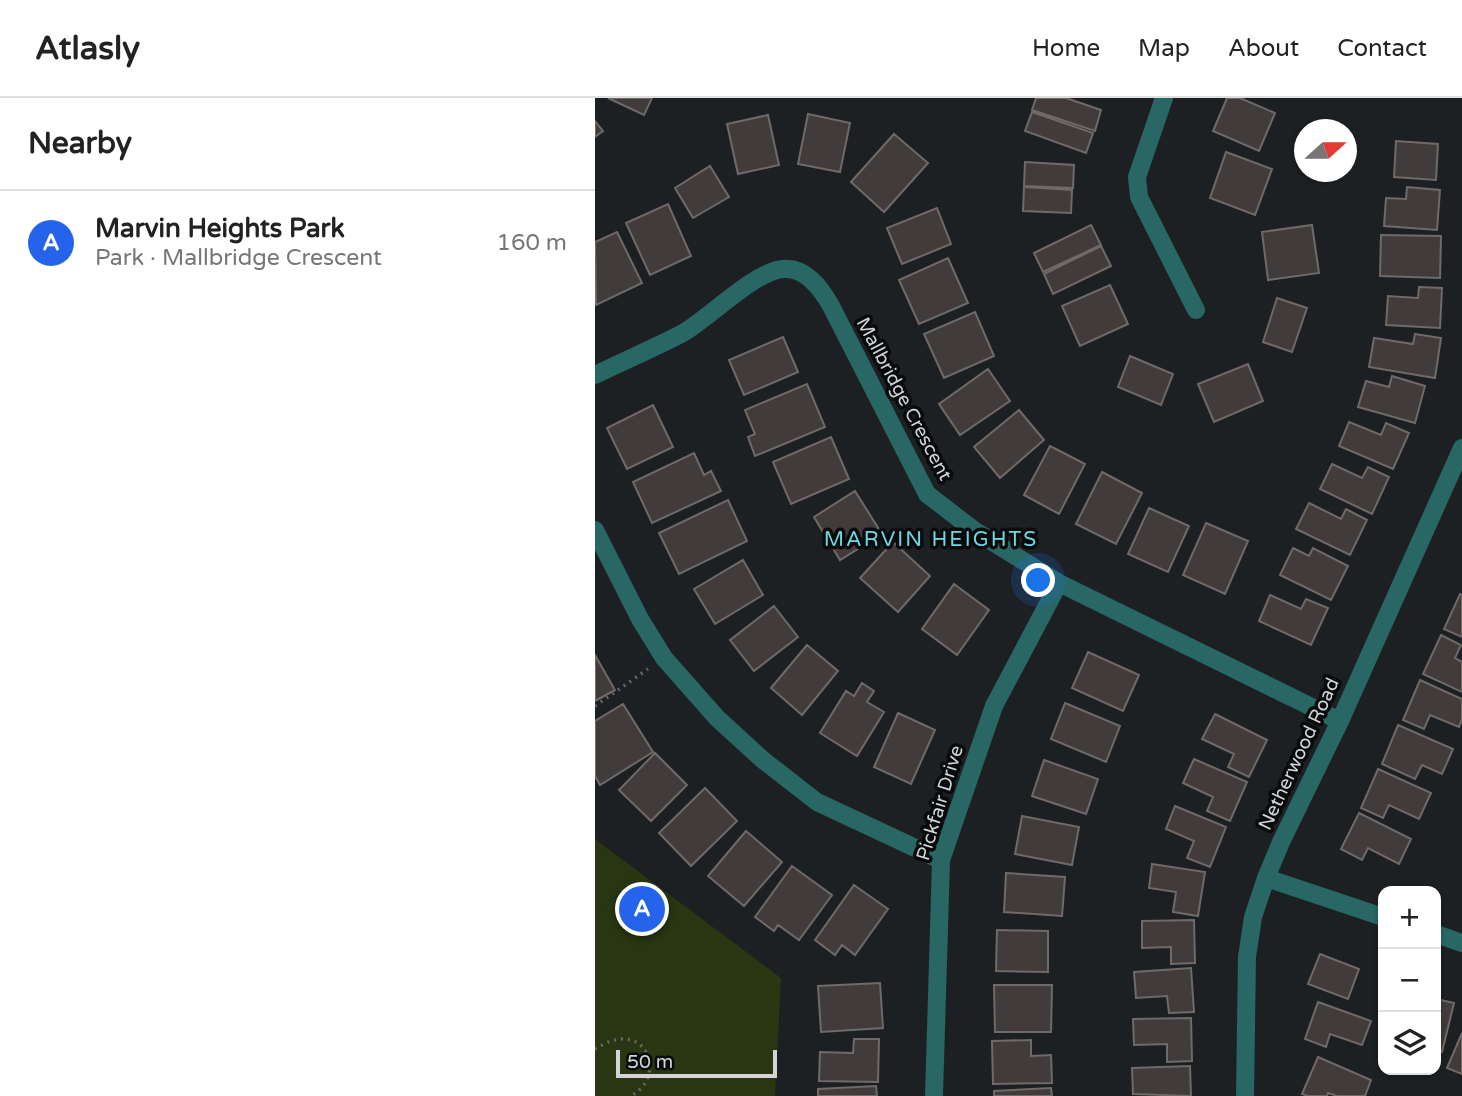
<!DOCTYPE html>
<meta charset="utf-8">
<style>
:root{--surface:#fff;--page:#f6f6f6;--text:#222;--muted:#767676;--line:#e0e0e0;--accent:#2563eb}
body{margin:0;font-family:"Varela Round",sans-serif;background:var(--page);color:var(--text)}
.controls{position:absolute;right:21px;bottom:21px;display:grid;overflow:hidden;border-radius:14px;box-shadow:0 2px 5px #0004}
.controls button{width:63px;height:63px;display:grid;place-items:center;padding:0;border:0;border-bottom:2px solid var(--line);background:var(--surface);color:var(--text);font:35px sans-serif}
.compass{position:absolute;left:699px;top:21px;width:63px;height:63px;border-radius:50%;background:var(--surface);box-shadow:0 2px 5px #0004;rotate:69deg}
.scale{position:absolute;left:21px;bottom:18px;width:161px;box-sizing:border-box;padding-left:7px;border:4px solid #d2d4d5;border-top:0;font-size:19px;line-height:24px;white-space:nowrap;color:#d2d4d5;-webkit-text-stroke:5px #090a0b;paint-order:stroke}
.you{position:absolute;left:444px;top:483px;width:24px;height:24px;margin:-18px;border:5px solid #fff;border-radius:50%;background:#1a73e8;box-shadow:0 0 0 10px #1a73e833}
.badge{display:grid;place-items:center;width:46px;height:46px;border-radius:50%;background:var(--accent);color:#fff;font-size:23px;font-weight:700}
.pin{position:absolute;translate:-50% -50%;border:4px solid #fff;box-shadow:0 2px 7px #0006}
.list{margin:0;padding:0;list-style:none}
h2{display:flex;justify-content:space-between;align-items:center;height:91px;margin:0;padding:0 28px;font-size:30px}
h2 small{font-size:23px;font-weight:400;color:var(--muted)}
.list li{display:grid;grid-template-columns:46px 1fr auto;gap:21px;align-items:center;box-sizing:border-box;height:105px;padding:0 28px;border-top:2px solid var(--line)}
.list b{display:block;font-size:26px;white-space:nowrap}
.list p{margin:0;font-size:23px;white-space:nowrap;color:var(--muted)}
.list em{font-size:23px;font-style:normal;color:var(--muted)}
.icon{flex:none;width:38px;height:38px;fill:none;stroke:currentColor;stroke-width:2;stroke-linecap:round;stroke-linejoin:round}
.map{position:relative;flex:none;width:867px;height:998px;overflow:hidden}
header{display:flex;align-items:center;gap:42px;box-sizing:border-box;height:98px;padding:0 35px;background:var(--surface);border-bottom:2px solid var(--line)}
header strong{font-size:33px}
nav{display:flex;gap:38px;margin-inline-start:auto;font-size:24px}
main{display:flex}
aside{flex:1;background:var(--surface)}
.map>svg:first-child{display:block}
.green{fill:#283712}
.building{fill:#413c3b;stroke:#6f6a68;stroke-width:2}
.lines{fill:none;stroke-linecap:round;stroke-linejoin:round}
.path{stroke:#636568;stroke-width:3.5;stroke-dasharray:2 5;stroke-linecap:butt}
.minor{stroke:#286764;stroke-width:18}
.labels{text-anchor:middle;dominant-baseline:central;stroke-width:7;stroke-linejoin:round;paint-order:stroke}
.street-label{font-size:19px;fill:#d2d4d5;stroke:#090a0b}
.neighbourhood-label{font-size:21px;letter-spacing:2px;fill:#6dd9e4;stroke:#090a0b}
</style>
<header>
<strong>Atlasly</strong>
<nav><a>Home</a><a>Map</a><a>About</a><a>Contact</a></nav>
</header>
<main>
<aside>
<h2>Nearby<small></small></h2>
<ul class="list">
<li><span class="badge">A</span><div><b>Marvin Heights Park</b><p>Park · Mallbridge Crescent</p></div><em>160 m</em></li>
</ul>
</aside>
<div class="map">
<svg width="867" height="998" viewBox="0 0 867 998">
<rect width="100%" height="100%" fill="#1d2023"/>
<path class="green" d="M0,741l186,139 -6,118h-180z"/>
<path class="building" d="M13,0h44l-8,17z
M441,0h30l35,12 -6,21 -63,-21z
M632,0h13l35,15 -16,38 -46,-20z
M437,14l61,21 -7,20 -61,-22z
M213,16l42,9 -10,49 -42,-8z
M173,17l11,50 -41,9 -11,-50z
M0,23l8,10 -8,6z
M299,36l34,29 -44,49 -33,-30z
M801,43l42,3 -2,36 -42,-3z
M631,54l46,17 -17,46 -45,-17z
M430,64l49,3 -1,23 -49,-2z
M115,68l19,31 -36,21 -18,-30z
M429,89l48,3 -1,23 -48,-2z
M812,89l33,3 -3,40 -53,-4 2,-28 20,1z
M73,106l23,52 -41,19 -24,-52z
M342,110l14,36 -49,20 -15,-36z
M496,127l10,20 -58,27 -9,-19z
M717,127l7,48 -51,7 -6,-48z
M22,134l25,51 -46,22 -1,-63z
M786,137l60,1 -1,42 -60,-2z
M506,148l10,20 -58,28 -9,-20z
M353,160l20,45 -49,21 -20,-44z
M515,187l18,39 -48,22 -18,-40z
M824,189l23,1 -2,40 -54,-3 2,-29 30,2z
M682,200l30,10 -15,44 -29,-10z
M380,214l19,44 -50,22 -20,-44z
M820,236l26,4 -6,40 -66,-11 5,-29 39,6z
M188,239l15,35 -54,23 -15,-35z
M535,258l43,18 -12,31 -43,-18z
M653,266l15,37 -49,21 -16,-38z
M393,271l22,32 -50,34 -21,-31z
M797,278l33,10 -10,37 -57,-16 8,-26 23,6z
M212,286l18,43 -70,29 -7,-19 7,-3 -10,-24z
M58,307l20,42 -46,22 -20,-41z
M424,312l25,30 -44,38 -26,-31z
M754,324l32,13 5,-12 23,10 -16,36 -54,-23z
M236,339l18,42 -58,25 -18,-42z
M455,348l35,18 -26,50 -35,-19z
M99,355l10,22 7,-4 10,20 -69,32 -19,-41z
M737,366l30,14 6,-11 21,10 -17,37 -52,-25z
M507,374l40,21 -26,51 -40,-20z
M260,393l27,43 -42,26 -26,-43z
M133,402l19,41 -68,33 -20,-41z
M714,405l32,16 5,-10 21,11 -17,35 -54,-26z
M554,410l40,18 -21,46 -40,-18z
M611,425l42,18 -23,53 -42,-19z
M298,444l37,34 -32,36 -38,-34z
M698,450l16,8 4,-8 35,18 -17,34 -51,-25z
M148,462l20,35 -48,29 -21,-35z
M359,486l35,26 -32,45 -35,-26z
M865,496l2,1v42l-18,-8z
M675,497l31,14 5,-10 22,9 -17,37 -52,-24z
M179,508l24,31 -44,34 -24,-31z
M846,537l20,10 -6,13 7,4v30l-39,-18z
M212,547l31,26 -36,44 -31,-27z
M493,554l51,23 -16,36 -51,-23z
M0,557l20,35 -20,11z
M825,582l42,19v20l-3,8 -29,-12 -6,14 -21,-9z
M267,585l12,8 -7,11 17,10 -27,44 -37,-23 26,-42 8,5z
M470,605l55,23 -14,36 -55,-23z
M28,606l30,48 -53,33 -5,-9v-55z
M303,615l37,17 -24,54 -37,-17z
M620,616l52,26 -18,37 -21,-10 6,-13 -32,-15z
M803,627l55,24 -11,25 -20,-9 -7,14 -33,-15z
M60,655l32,32 -36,36 -32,-31z
M599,661l53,23 -17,39 -23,-10 6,-14 -30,-14z
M449,662l54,19 -12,35 -54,-18z
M783,671l53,24 -12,26 -30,-14 -6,13 -22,-10z
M110,690l32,33 -46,45 -32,-33z
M580,708l51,21 -16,40 -23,-9 7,-17 -28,-12z
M764,715l52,26 -12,25 -31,-16 -6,12 -21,-11z
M427,718l57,11 -7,38 -57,-11z
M151,733l36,31 -38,44 -36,-30z
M557,766l53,8 -7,44 -25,-4 3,-20 -27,-4z
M197,768l40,29 -33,45 -21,-15 -4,6 -19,-14z
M411,775l59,4 -3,39 -58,-4z
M259,787l34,24 -33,46 -13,-10 -7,10 -20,-15z
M599,822l1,43 -24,1v-17l-29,1v-27z
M402,832l51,1v41l-52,-1z
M725,856l39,15 -11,30 -40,-15z
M596,870l3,44 -25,1 -2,-17 -31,2 -2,-26z
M285,885l3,45 -62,4 -3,-46z
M399,887h58l-1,47h-56z
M841,901l18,4 -12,49 -6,-2z
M723,904l53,19 -9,24 -32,-11 -4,13 -21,-8z
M596,920l1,43 -25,1v-18l-33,1 -1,-26z
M867,935v41l-15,-6z
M259,941h25l-1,43 -59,-1 1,-29 33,1z
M436,942v16l20,-1 1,28 -59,1 -1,-43z
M723,959l53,23 -6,16h-28l-9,-3 -1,3h-19l-6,-2z
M595,968l1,30 -58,-2 -1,-26z
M281,988l1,10h-59v-7z
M456,990l1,8h-58v-5z"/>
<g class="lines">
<path class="path" d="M0,608l53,-37
M0,951c6,-3 13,-8 20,-9 34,-9 50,37 16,56"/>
<path class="minor" d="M569,0l-27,79 2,20 57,113
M0,277c29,-14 59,-27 88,-42 26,-15 72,-62 100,-64 23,-2 38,19 48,37l96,188 48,37 84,52 281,138
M0,432l45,89 24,39 53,60 46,42 54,42 124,58
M671,780l117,39
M841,836l26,9
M339,998l7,-236 53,-154 65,-123
M650,998l2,-139 6,-40 13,-39 15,-36 59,-121 122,-273"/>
</g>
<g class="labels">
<g class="street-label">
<text transform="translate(309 301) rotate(62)">Mallbridge Crescent</text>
<text transform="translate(704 656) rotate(-65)">Netherwood Road</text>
<text transform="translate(345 705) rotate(-73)">Pickfair Drive</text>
</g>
<g class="neighbourhood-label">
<text x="336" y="441">MARVIN HEIGHTS</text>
</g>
</g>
</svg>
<div class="controls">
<button>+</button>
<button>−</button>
<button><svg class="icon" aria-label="layers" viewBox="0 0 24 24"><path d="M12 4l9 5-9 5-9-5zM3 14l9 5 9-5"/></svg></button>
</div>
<svg class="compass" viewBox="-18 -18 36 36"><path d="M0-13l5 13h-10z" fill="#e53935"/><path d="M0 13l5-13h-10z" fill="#767676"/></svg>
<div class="scale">50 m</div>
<div class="you"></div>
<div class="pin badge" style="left:47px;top:811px">A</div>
</div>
</main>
